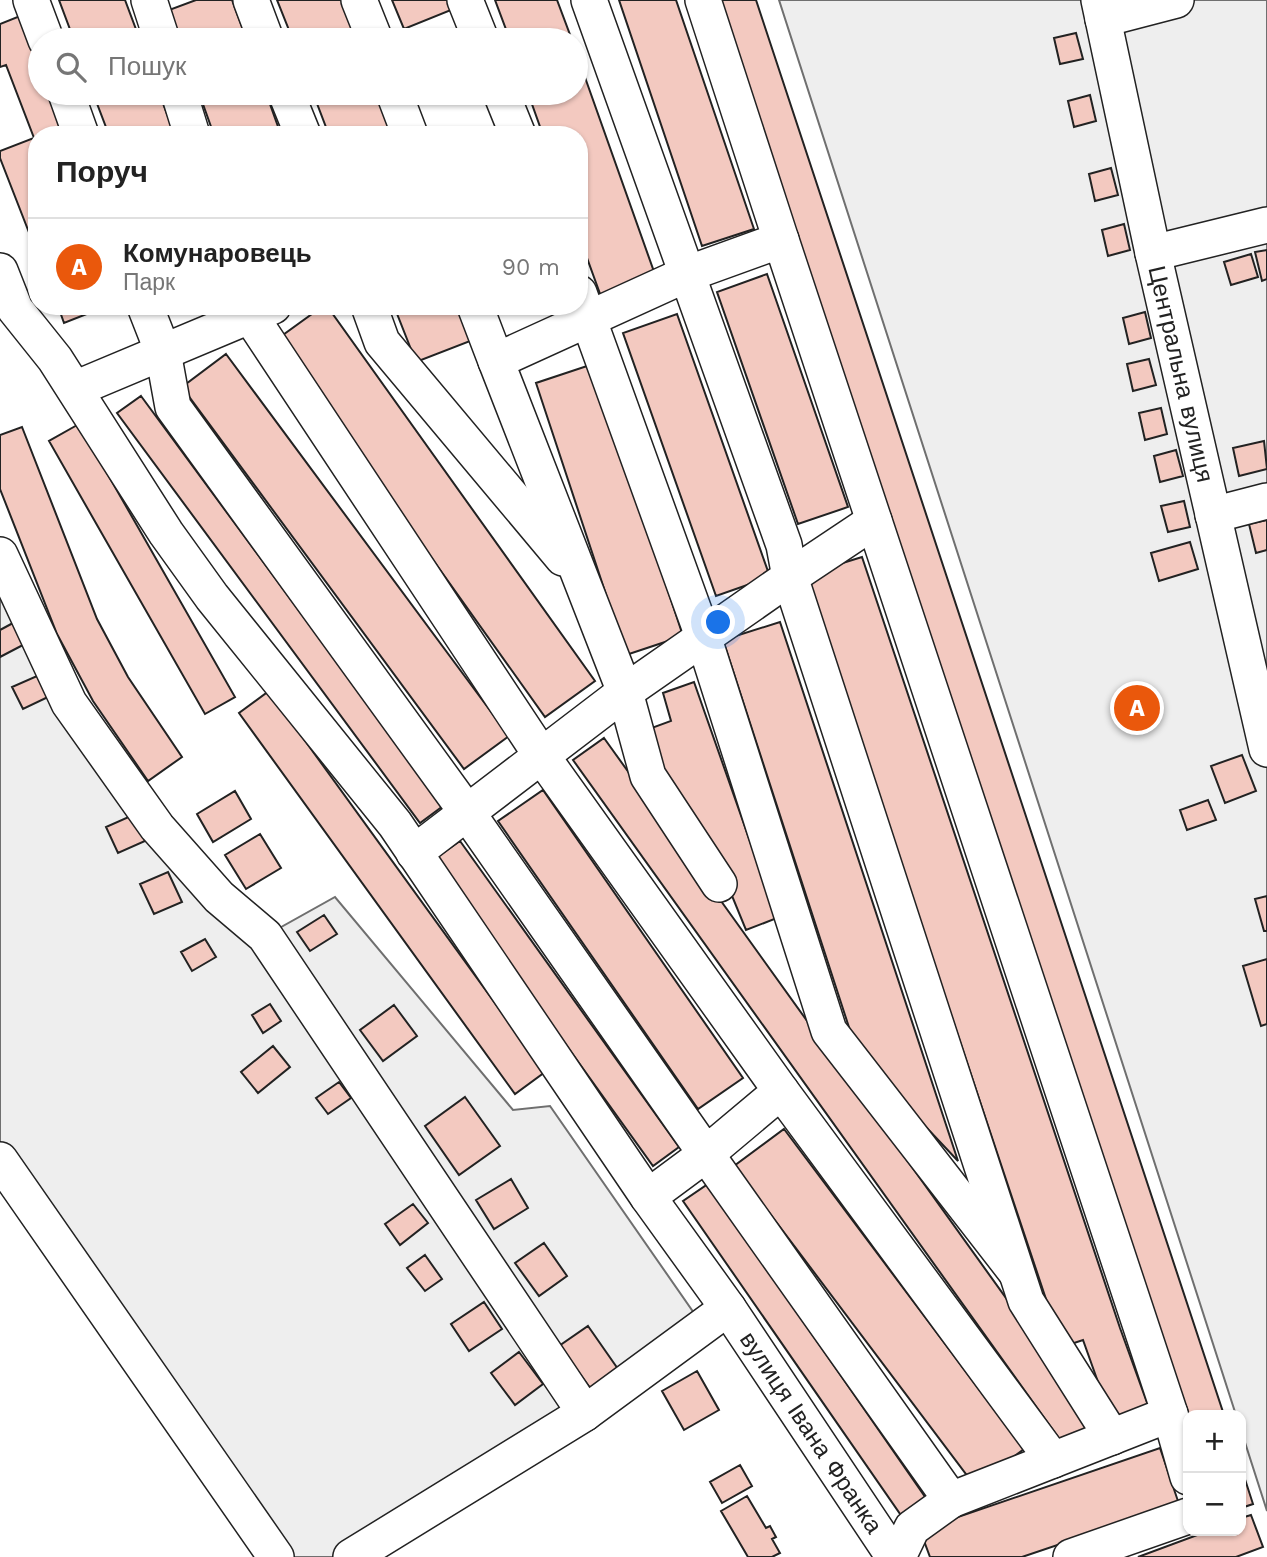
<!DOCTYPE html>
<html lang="uk">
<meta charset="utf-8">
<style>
:root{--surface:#fff;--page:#f6f6f6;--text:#222;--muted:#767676;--line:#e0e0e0;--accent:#ea580c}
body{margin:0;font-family:"Work Sans",sans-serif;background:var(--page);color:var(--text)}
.controls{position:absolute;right:21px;bottom:21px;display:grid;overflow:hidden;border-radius:14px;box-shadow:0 2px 5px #0004}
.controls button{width:63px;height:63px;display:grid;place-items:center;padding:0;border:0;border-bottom:2px solid var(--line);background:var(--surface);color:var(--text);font:35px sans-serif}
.you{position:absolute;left:719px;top:623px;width:24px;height:24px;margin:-18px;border:5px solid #fff;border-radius:50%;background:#1a73e8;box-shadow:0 0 0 10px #1a73e833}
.badge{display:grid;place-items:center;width:46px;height:46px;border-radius:50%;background:var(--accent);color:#fff;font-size:23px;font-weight:700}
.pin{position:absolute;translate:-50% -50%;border:4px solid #fff;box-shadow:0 2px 7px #0006}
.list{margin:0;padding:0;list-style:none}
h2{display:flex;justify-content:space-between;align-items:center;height:91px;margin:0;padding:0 28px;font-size:30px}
h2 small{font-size:23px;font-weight:400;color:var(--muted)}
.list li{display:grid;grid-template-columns:46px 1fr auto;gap:21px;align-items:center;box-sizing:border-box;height:98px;padding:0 28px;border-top:2px solid var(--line)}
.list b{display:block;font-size:26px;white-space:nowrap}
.list p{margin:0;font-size:23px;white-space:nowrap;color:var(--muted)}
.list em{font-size:23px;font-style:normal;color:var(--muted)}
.icon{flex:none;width:38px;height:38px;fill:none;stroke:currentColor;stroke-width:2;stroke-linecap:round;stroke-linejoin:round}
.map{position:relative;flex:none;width:1267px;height:1557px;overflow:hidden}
.search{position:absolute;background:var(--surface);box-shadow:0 2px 5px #0004;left:28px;top:28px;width:560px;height:77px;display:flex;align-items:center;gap:18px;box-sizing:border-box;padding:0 24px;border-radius:38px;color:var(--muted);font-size:26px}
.panel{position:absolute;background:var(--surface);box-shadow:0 2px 5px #0004;left:28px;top:126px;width:560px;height:189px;border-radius:28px}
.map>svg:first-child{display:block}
.green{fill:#eee;stroke:#6f6f6f;stroke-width:2}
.building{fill:#f3c9c0;stroke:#222;stroke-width:2}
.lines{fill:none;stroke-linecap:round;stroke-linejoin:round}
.minor-casing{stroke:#222;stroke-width:38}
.minor{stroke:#fff;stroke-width:35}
.labels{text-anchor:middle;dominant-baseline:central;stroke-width:5;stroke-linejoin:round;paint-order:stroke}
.street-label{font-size:24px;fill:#222;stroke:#fff}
</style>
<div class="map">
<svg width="1267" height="1557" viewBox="0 0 1267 1557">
<rect width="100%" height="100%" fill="#fff"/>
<path class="green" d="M779,0h488v1511l-26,-81v-15h-5z
M0,555l69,148 196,233 70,-39 178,213 37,-4 153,220 -352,231h-75l-276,-397z"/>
<path class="building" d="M59,0h66l15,40h-66z
M196,0h36l15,40h-67l-11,-30z
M277,0h72l15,40h-71z
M392,0h61l3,8 -52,21z
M495,0h62l15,40h-62z
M619,0h57l78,229 -52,17z
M718,0h38l468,1415h-36z
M20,16l20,51v26h10l17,42h-30v118l-37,-95v-7l34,-13 -28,-73 -6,2v-43z
M1076,33l7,26 -23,5 -6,-26z
M576,52l82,231 -55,19 -24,-66v-101h-36l-15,-42h48z
M93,93h66l16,42h-66z
M199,93h67l15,42h-67z
M313,93h71l17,42h-72z
M1090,95l6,26 -22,6 -6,-26z
M1111,168l7,27 -23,6 -6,-27z
M1124,224l6,26 -22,6 -6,-26z
M1267,250v29l-5,2 -7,-29z
M1251,254l7,23 -27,8 -7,-23z
M767,274l81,233 -50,17 -81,-232z
M58,306h49l-43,17z
M323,306h4l268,375 -50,36 -269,-377z
M394,306h72l12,32 -62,24z
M1145,312l6,26 -22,6 -6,-26z
M677,314l93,263 -54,19 -93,-263z
M226,354l283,382 -45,33 -282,-382z
M1149,359l7,26 -23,6 -6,-27z
M593,364l90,272 -57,19 -90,-272z
M141,396l302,410 -23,17 -303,-410z
M1161,408l6,26 -22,6 -6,-27z
M79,424l156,273 -30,17 -156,-273z
M22,427l75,192 31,58 54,80 -34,24 -55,-80 -36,-67 -57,-145v-54z
M1264,441l3,28 -28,7 -6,-28z
M1176,450l7,26 -23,6 -6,-26z
M1184,501l6,26 -22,5 -7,-26z
M1267,520v30l-11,3 -7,-29z
M1190,542l8,27 -39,12 -8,-28z
M862,557l258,771 30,83 -37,13 -30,-84 -21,7 -258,-772z
M780,622l178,539 -100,-106 -135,-415z
M13,623l10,22 -23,12v-27z
M37,676l11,21 -25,12 -11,-22z
M694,682l83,236 -31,12 -27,-66 -45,-52 -28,-82 25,-9 -8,-28z
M269,691l276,381 -30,22 -276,-381z
M604,738l491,684 -32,22 -490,-684z
M1242,755l14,36 -31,12 -14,-37z
M543,790l200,288 -45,31 -200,-288z
M235,791l16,28 -38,23 -16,-28z
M1208,800l8,20 -29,10 -7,-20z
M133,815l12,26 -27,12 -12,-26z
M260,834l21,34 -35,21 -21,-34z
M460,841l219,306 -26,19 -220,-306z
M168,872l14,30 -28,12 -14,-30z
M1267,896v35h-3l-9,-32z
M324,915l13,19 -27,17 -13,-19z
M205,939l11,18 -24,14 -11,-19z
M1267,959v65l-6,2 -18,-60z
M270,1004l11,17 -18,12 -11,-18z
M394,1005l23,31 -34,25 -23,-31z
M273,1046l17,21 -32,26 -17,-21z
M339,1082l12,16 -23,16 -12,-16z
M465,1097l35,49 -41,29 -34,-49z
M784,1129l240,320 -49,37 -241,-320z
M511,1179l17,29 -34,21 -18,-29z
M708,1184l222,320 -25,17 -222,-320z
M413,1204l15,19 -28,22 -15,-21z
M544,1243l23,33 -28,20 -24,-33z
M425,1255l17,24 -17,12 -18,-23z
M484,1302l18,27 -33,22 -18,-27z
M588,1326l30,43 -27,20 -32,-43z
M519,1352l24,32 -28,21 -24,-32z
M697,1371l22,39 -35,20 -22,-39z
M1160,1448l19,56 -157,53h-92l-10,-27z
M740,1465l12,21 -30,17 -12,-21z
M1241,1467l12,37 -12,4z
M747,1496l19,32 4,-2 6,11 -4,2 8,14 -8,4h-24l-27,-46z
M1251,1515l12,32 -27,10h-98l70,-26h33v-13z"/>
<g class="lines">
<g class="minor-casing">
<g id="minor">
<path d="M31,0l15,40"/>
<path d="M149,0l13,40"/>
<path d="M251,0l15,40"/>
<path d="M359,0l16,40"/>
<path d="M465,0l16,40"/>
<path d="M703,0l78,240 -94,34 -191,87 129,331 23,84 71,108"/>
<path id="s1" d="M1099,0l54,253 114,496"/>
<path d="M1103,19l73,-19"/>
<path d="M66,93l15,42"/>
<path d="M179,93l13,42"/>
<path d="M286,93l17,42"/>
<path d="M394,93l16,42"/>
<path d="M501,93l17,42"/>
<path d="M1153,253l114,-28"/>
<path id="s2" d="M0,271l15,38 40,50 111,174 46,64 183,227 253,373 80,111 166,249"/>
<path d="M579,293l124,343 126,395 187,241"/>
<path d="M145,306l18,46 10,55 293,404 240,343 75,-63 -240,-336 -290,-438 -4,-11"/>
<path d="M369,306l13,36 181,216"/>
<path d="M475,306l21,55"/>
<path d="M75,389l198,-83"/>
<path d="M1213,515l54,-14"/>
<path d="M874,521l-84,56 236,724 86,136"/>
<path d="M0,555l69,148 88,124 62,70 46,39 320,477"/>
<path d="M414,853l211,-161 165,-115 -6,-32 -195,-545"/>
<path d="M781,1091l272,369"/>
<path d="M0,1160l276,397"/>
<path d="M648,1197l58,-43 245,346 219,-86 -389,-1174"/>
<path d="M1170,1414l18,63"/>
<path d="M351,1557l234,-144 143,-105"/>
<path d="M898,1557l14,-29 39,-28"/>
<path d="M1071,1557l117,-41"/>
</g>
</g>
<use href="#minor" class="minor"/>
</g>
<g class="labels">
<g class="street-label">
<text stroke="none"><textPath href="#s1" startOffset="383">Центральна вулиця</textPath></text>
<text stroke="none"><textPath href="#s2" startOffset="1419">вулиця Івана Франка</textPath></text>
</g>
</g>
</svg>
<div class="controls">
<button>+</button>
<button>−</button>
</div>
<div class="you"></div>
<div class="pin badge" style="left:1137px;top:708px">A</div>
<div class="search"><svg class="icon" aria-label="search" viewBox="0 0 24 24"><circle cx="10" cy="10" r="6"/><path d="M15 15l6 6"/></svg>Пошук</div>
<section class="panel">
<h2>Поруч<small></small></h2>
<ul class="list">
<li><span class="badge">A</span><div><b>Комунаровець</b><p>Парк</p></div><em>90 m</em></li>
</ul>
</section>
</div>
